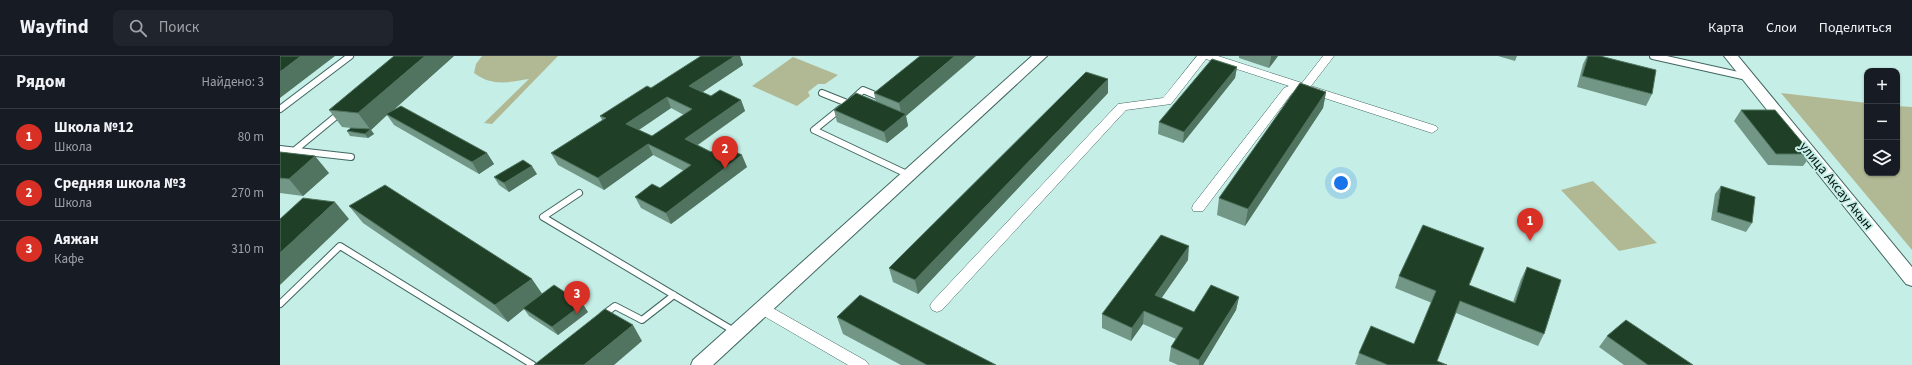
<!DOCTYPE html>
<html lang="ru">
<meta charset="utf-8">
<style>
:root{--surface:#171b24;--page:#20242c;--text:#f1f3f6;--muted:#9ea1a6;--line:#363941;--accent:#d93025}
body{margin:0;font-family:"Source Sans 3",sans-serif;background:var(--page);color:var(--text)}
.controls{position:absolute;right:12px;top:12px;display:grid;overflow:hidden;border-radius:8px;box-shadow:0 1px 3px #0004}
.controls button{width:36px;height:36px;display:grid;place-items:center;padding:0;border:0;border-bottom:1px solid var(--line);background:var(--surface);color:var(--text);font:20px sans-serif}
.you{position:absolute;left:1061px;top:127px;width:14px;height:14px;margin:-10px;border:3px solid #fff;border-radius:50%;background:#1a73e8;box-shadow:0 0 0 6px #1a73e833}
.badge{display:grid;place-items:center;width:26px;height:26px;border-radius:50%;background:var(--accent);color:#fff;font-size:13px;font-weight:700}
.pin{position:absolute;translate:-50% -33px;filter:drop-shadow(0 1px 2px #0008)}
.pin::after{content:'';position:absolute;top:21px;width:14px;height:12px;background:inherit;clip-path:polygon(0 0,100% 0,50% 100%)}
.list{margin:0;padding:0;list-style:none}
h2{display:flex;justify-content:space-between;align-items:center;height:52px;margin:0;padding:0 16px;font-size:17px}
h2 small{font-size:13px;font-weight:400;color:var(--muted)}
.list li{display:grid;grid-template-columns:26px 1fr auto;gap:12px;align-items:center;box-sizing:border-box;height:56px;padding:0 16px;border-top:1px solid var(--line)}
.list b{display:block;font-size:15px;white-space:nowrap}
.list p{margin:0;font-size:13px;white-space:nowrap;color:var(--muted)}
.list em{font-size:13px;font-style:normal;color:var(--muted)}
.icon{flex:none;width:22px;height:22px;fill:none;stroke:currentColor;stroke-width:2;stroke-linecap:round;stroke-linejoin:round}
.map{position:relative;flex:none;width:1632px;height:309px;overflow:hidden}
header{display:flex;align-items:center;gap:24px;box-sizing:border-box;height:56px;padding:0 20px;background:var(--surface);border-bottom:1px solid var(--line)}
header strong{font-size:19px}
nav{display:flex;gap:22px;margin-inline-start:auto;font-size:14px}
.search{width:280px;height:36px;background:var(--page);display:flex;align-items:center;gap:10px;box-sizing:border-box;padding:0 14px;border-radius:8px;color:var(--muted);font-size:15px}
main{display:flex}
aside{flex:1;background:var(--surface)}
.map>svg:first-child{display:block}
.green{fill:#b1b994}
.lines{fill:none;stroke-linecap:round;stroke-linejoin:round}
.service-casing{stroke:#416660;stroke-width:8}
.minor-casing{stroke:#416660;stroke-width:1}
.tertiary-casing{stroke:#416660;stroke-width:2}
.service{stroke:#fff;stroke-width:6}
.minor{fill:#fff;fill-rule:evenodd}
.tertiary{fill:#fff;fill-rule:evenodd}
.wall{fill:#729786;fill-rule:evenodd}
.shaded-wall{fill:#517460}
.building{fill:#1f4027;stroke:#517460;fill-rule:evenodd}
.labels{text-anchor:middle;dominant-baseline:central;stroke-width:4;stroke-linejoin:round;paint-order:stroke}
.street-label{font-size:14px;fill:#051311;stroke:#c5eee6}
</style>
<header>
<strong>Wayfind</strong>
<div class="search"><svg class="icon" aria-label="search" viewBox="0 0 24 24"><circle cx="10" cy="10" r="6"/><path d="M15 15l6 6"/></svg>Поиск</div>
<nav><a>Карта</a><a>Слои</a><a>Поделиться</a></nav>
</header>
<main>
<aside>
<h2>Рядом<small>Найдено: 3</small></h2>
<ul class="list">
<li><span class="badge">1</span><div><b>Школа №12</b><p>Школа</p></div><em>80 m</em></li>
<li><span class="badge">2</span><div><b>Средняя школа №3</b><p>Школа</p></div><em>270 m</em></li>
<li><span class="badge">3</span><div><b>Аяжан</b><p>Кафе</p></div><em>310 m</em></li>
</ul>
</aside>
<div class="map">
<svg width="1632" height="309" viewBox="0 0 1632 309">
<rect width="100%" height="100%" fill="#c5eee6"/>
<path class="green" d="M202,0h76l-66,68 -8,-1 45,-44c-20,3 -36,8 -55,-6l2,-9z
M513,1l45,18 -13,9h-7l-10,8 2,4 -13,10 -45,-20z
M1501,37l86,10v70h30v-67l15,1v143z
M1313,125l64,62 -38,8 -58,-61z"/>
<g class="lines">
<g class="service-casing">
<path id="service" d="M1373,0l94,21
M542,37l25,10
M572,44l11,-10 19,8
M0,53l70,-53
M560,53l-26,21 95,45
M0,93l71,8
M15,94l45,-37
M299,137l-36,24 191,114
M0,248l60,-58 193,119
M323,259l12,-9 27,14 32,-25"/>
</g>
<g class="minor-casing">
<path id="minor" d="M917,0h21l84,27 21,-27h11l-23,30 125,40 2,3 -6,4 -129,-42 -11,2 -89,118h-10l-1,-3 1,-3 91,-117 5,-2 -83,-27 -35,45 -45,6 -184,200 -5,2 -5,-2 -2,-4 2,-4 186,-198 45,-6z
M482,246l104,59 3,4h-21l-91,-53 -2,-4 2,-4z"/>
</g>
<g class="tertiary-casing">
<path id="tertiary" d="M752,0h15l-334,309h-22l2,-5z
M1444,0h14l174,211v19l-6,-2z"/>
</g>
<use href="#service" class="service"/>
<use href="#minor" class="minor"/>
<use href="#tertiary" class="tertiary"/>
</g>
<path class="wall" d="M174,0l-61,54 94,43 7,11 -15,10 -85,-49 -7,-10 -16,15 3,4 -6,4 -18,-2 -3,-5 4,-3 -9,-1 -13,-17z
M421,0h39l3,9 -41,27 9,4 30,4 4,11 -47,34 13,7 36,15 -76,57 -30,-16 -6,-11 25,-9 24,-17 -31,-16 -49,35 -46,-25 -7,-12 51,-33 -2,-4 51,-28zM391,52l13,7 -32,21 -13,-6z
M640,0l-14,60 2,10 -21,17 -50,-21 -3,-12 42,-8 -2,-9z
M959,0h39l-9,12 -30,-10z
M1218,0h19l-2,5z
M1307,0h13l52,38 -6,12 -69,-19 6,-23z
M957,11l-2,11 -52,65 -25,-9 1,-12z
M1046,36l-3,16 -78,118 -28,-11 2,-17z
M828,37l-190,201 -25,-12 -4,-14z
M1461,54l71,44 -9,12 -35,-1 -34,-44z
M0,96l49,21 -26,23 -23,-3z
M257,118l-28,18 -10,-7 -5,-8z
M1441,130l31,37 -6,9 -35,-12 4,-26z
M69,150l193,88 46,18 -30,23 -29,-19 -5,-7 -16,13 -145,-99z
M908,204l-27,38 33,14 45,-15 -3,13 -33,55h-25l-9,-4 2,-14 5,-8 -33,-15 -12,17 -29,-13v-14z
M1247,211l17,67 -6,12 -82,-33 -19,48 10,4h-89l-3,-1 4,-11 55,-9 18,-41 -37,-15 4,-12 70,9 44,17 8,-23z
M557,261l159,48h-95l-58,-31z
M1327,280l86,29h-69l-25,-18z"/>
<path class="shaded-wall" d="M21,0h34l-55,42v-26z
M145,0h29l-66,59 -2,-1 1,1 -16,15 3,4 -6,4 -3,-4 5,-5 -12,-16z
M455,0h5l3,9 -49,33 -5,-12z
M675,0h21l-70,60 2,10 -21,17 -3,-11 18,-15 -3,-14z
M991,0h7l-9,12 2,-11z
M957,11l-2,11 -52,65 1,-11z
M828,23v14l-190,201 -3,-14z
M1046,36l-3,16 -78,118 3,-17z
M387,41l4,11 -40,27 -5,-11z
M461,44l4,11 -55,39 -5,-11z
M368,88l5,11 -49,35 -6,-12z
M207,97l7,11 -15,10 -7,-12z
M462,99l5,12 -76,57 -5,-11z
M35,100l14,17 -26,23 -14,-17z
M252,110l5,8 -28,18 -5,-9z
M55,146l14,17 -69,66v-32z
M909,190l-1,14 -34,49 1,-14z
M252,223l11,16 -20,13 1,1 -16,13 -13,-17z
M959,241l-3,13 -33,55h-4v-5z
M303,248l5,8 -30,23 -6,-8z
M864,255l-1,13 -12,17 1,-13z
M353,269l9,16 -28,24h-30z"/>
<path class="building" d="M0,0h21l-21,16z
M114,0h31l-67,57 -29,-3z
M421,0h34l-46,30 22,10 9,-6 21,10 -56,39 26,13 10,-7 21,10 -76,58 -31,-16 17,-13 8,4 31,-23 -43,-21 -50,34 -47,-25 55,-35 -6,-2 47,-30 4,2zM387,41l25,12 -40,27 -26,-12z
M640,0h35l-56,47 -25,-10z
M1308,0h12l56,14 -4,24 -70,-18z
M932,3l25,8 -53,65 -25,-10z
M806,16l22,7 -193,201 -26,-12z
M1020,27l26,9 -78,117 -29,-11z
M576,37l50,21 -22,18 -50,-22z
M121,50l86,47 -15,9 -86,-48z
M1461,54h34l37,44h-36z
M71,72l20,1 -6,5 -18,-3z
M0,96l35,4 -26,23 -9,-1z
M243,104l9,6 -28,17 -10,-6z
M105,129l147,94 -37,26 -146,-99z
M1441,130l34,11 -3,26 -35,-11z
M23,142l32,4 -55,51v-34z
M1143,169l61,23 -15,37 46,18 12,-36 34,13 -17,54 -84,-33 -23,60 10,4h-59l-29,-12 12,-27 43,18 22,-53 -37,-15z
M881,179l28,11 -34,49 39,17 17,-27 28,12 -40,63 -28,-13 12,-19 -39,-17 -12,17 -30,-14z
M274,229l29,19 -31,23 -29,-19z
M580,239l136,70h-69l-90,-48z
M325,253l28,16 -49,40h-50z
M1346,264l67,45h-45l-41,-29z"/>
<g class="labels">
<g class="street-label">
<text transform="translate(1556 130) rotate(51)">улица Аксау Акын</text>
</g>
</g>
</svg>
<div class="controls">
<button>+</button>
<button>−</button>
<button><svg class="icon" aria-label="layers" viewBox="0 0 24 24"><path d="M12 4l9 5-9 5-9-5zM3 14l9 5 9-5"/></svg></button>
</div>
<div class="you"></div>
<div class="pin badge" style="left:1250px;top:185px">1</div>
<div class="pin badge" style="left:445px;top:113px">2</div>
<div class="pin badge" style="left:297px;top:258px">3</div>
</div>
</main>
